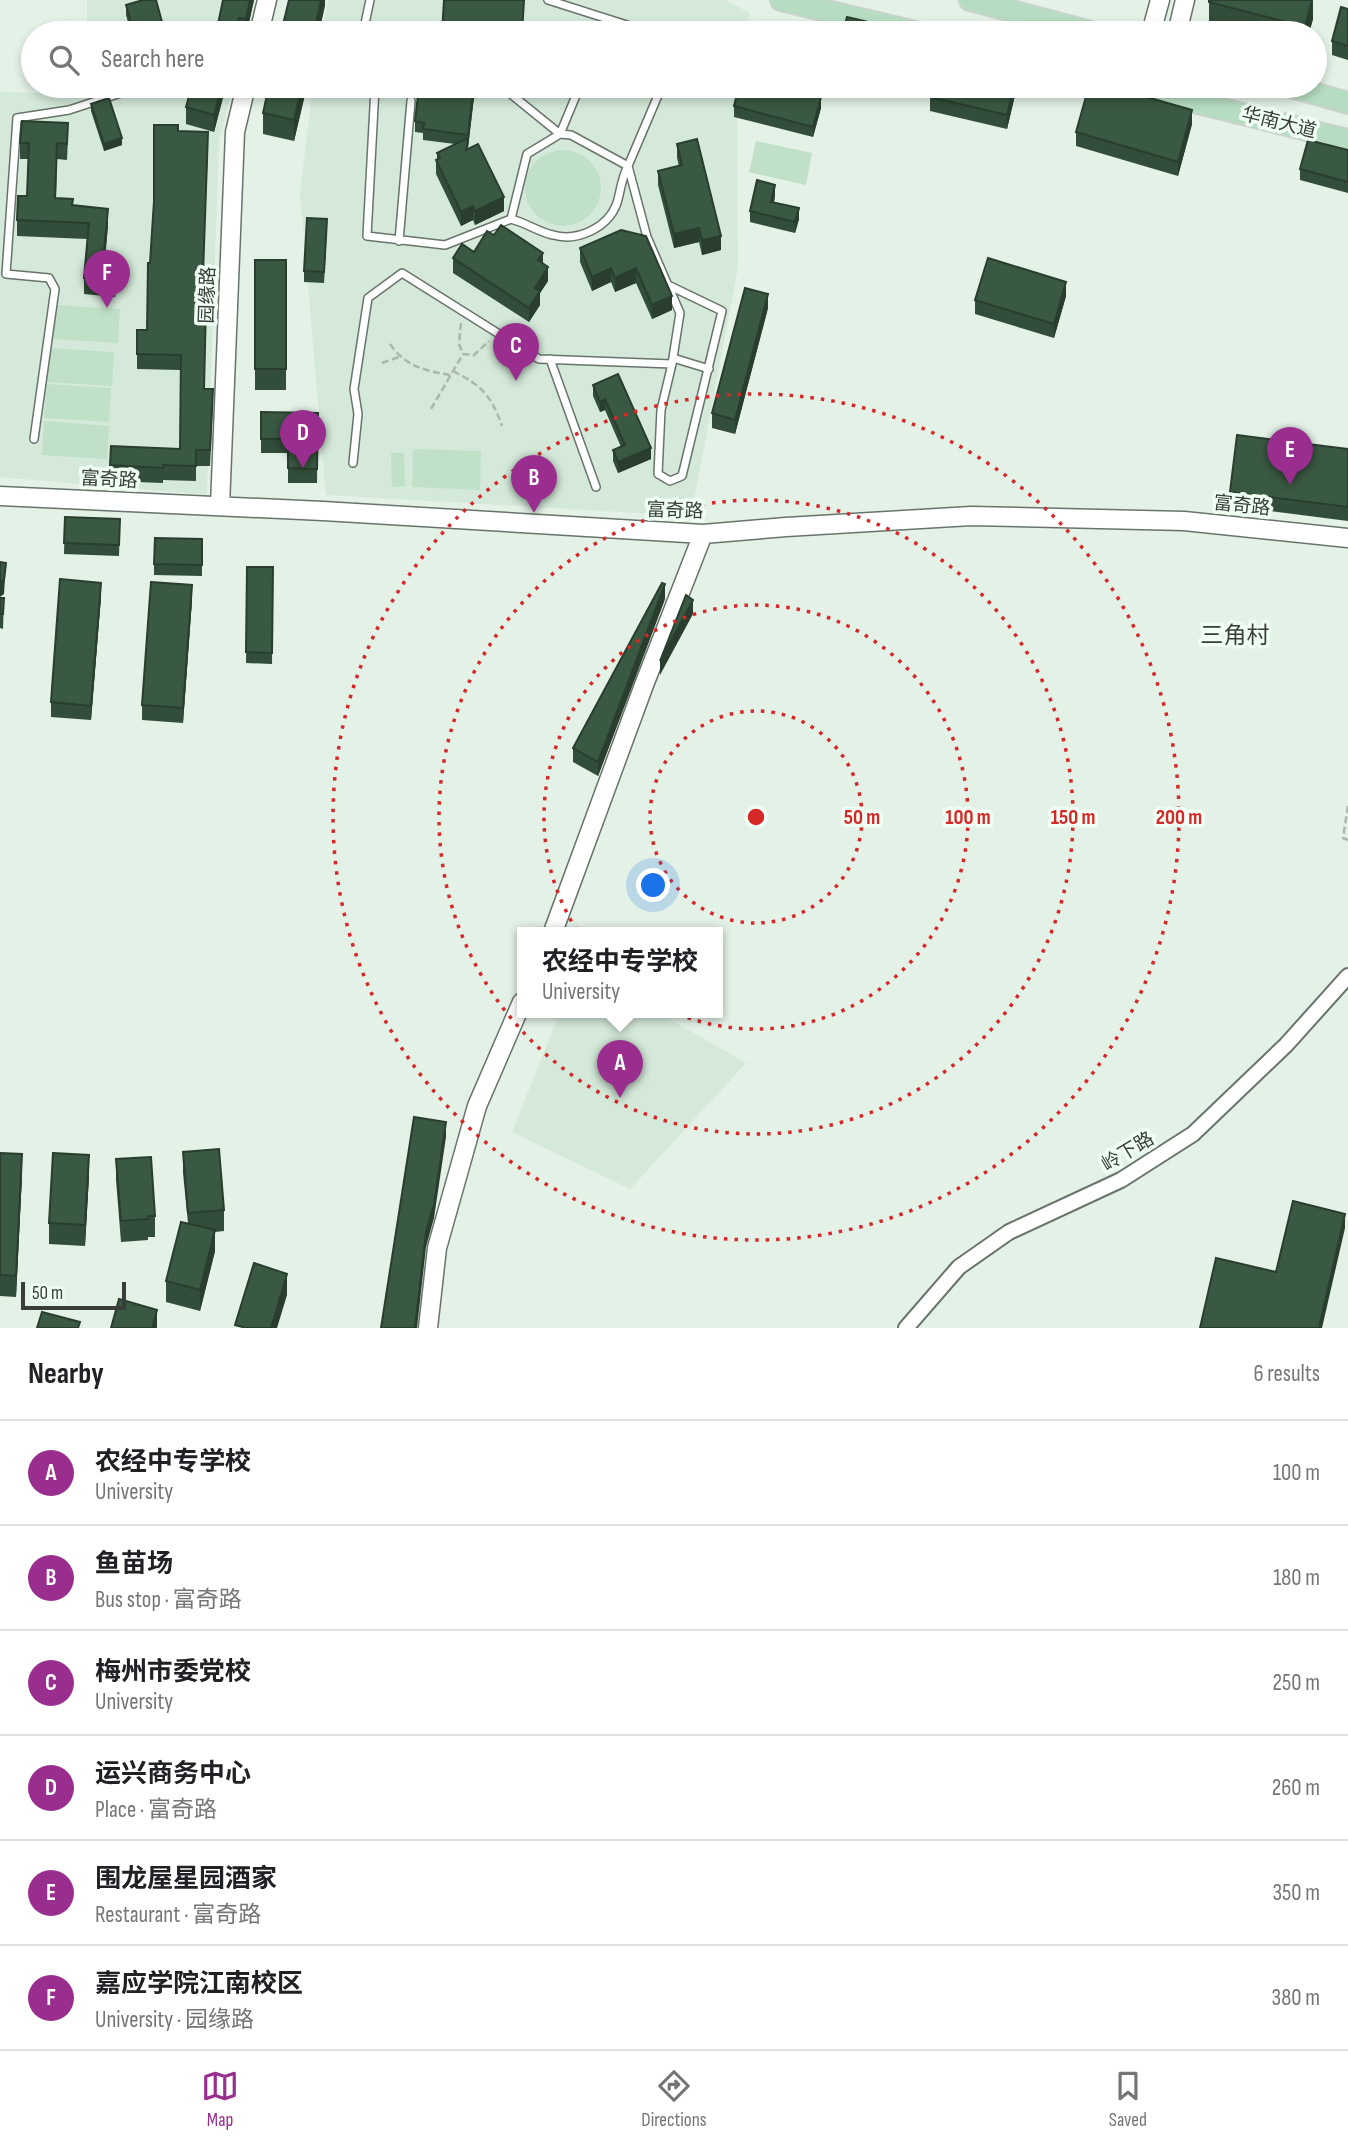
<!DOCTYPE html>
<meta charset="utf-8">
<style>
:root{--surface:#fff;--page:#f2f2f2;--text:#202124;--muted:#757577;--line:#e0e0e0;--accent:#9a2e8f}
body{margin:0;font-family:"Sofia Sans Condensed","Noto Sans SC",sans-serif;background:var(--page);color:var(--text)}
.scale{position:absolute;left:21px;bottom:18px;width:105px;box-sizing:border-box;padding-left:7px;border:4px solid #383d39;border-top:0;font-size:19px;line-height:24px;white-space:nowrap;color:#383d39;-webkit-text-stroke:5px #f0fff3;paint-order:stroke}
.you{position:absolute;left:654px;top:886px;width:24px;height:24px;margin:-18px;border:5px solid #fff;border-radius:50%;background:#1a73e8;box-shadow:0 0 0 10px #1a73e833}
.badge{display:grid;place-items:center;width:46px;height:46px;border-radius:50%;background:var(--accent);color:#fff;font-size:23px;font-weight:700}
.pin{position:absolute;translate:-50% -58px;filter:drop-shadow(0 2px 4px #0008)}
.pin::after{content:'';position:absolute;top:37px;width:24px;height:21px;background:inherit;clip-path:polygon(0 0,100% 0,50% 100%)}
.popup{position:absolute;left:517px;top:927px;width:206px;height:91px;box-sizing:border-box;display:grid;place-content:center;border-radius:0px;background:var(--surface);filter:drop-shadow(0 2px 5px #0005);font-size:23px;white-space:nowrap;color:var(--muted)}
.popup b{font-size:26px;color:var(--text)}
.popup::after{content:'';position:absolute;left:50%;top:100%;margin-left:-14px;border:14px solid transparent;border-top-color:var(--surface)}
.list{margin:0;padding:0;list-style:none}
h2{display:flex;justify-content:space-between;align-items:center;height:91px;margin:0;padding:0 28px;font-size:30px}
h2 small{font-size:23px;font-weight:400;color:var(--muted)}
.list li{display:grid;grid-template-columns:46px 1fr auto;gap:21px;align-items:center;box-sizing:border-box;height:105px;padding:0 28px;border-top:2px solid var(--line)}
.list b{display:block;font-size:26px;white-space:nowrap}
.list p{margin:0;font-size:23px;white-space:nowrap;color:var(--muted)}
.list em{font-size:23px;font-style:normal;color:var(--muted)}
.icon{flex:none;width:38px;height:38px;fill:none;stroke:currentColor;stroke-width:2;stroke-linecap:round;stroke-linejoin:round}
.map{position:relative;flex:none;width:1348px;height:1328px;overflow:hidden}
.search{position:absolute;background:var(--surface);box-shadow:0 4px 10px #0003;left:21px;right:21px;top:21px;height:77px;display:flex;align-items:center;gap:18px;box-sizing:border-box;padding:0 24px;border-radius:38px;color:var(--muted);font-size:26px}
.sheet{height:721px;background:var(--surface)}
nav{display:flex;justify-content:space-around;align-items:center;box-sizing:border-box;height:98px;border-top:2px solid var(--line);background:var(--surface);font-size:19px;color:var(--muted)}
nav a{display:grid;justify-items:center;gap:4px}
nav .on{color:var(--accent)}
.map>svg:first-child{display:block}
.built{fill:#d4e9d9}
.green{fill:#c0e0c8}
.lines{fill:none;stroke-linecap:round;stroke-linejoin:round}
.service-casing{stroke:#68746a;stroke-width:10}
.minor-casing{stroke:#68746a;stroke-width:18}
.tertiary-casing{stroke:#68746a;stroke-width:21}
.primary-casing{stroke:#cfd0cf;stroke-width:24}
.path{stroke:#abb6ad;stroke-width:2.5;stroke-dasharray:7 3.5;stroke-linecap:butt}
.service{stroke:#fff;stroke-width:7}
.minor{stroke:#fff;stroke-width:14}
.tertiary{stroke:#fff;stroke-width:18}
.primary{stroke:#b6ddc1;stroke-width:21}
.wall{fill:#324d39}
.shaded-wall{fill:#293e2e}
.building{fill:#3a5942;stroke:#293e2e;stroke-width:2}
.ring{fill:none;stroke:#d62828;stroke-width:3.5;stroke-dasharray:3.5 7}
.labels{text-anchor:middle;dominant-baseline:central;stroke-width:7;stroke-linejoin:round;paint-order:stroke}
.street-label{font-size:19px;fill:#383d39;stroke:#f0fff3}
.quarter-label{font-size:23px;fill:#383d39;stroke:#f0fff3}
.centre{fill:#d62828;stroke:#f0fff3;stroke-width:3.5}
.ring-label{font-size:21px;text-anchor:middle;font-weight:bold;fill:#d62828;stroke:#f0fff3;stroke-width:7;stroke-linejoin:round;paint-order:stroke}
</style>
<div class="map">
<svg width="1348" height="1328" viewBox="0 0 1348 1328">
<rect width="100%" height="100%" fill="#e3f1e6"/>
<path class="built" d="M87,0h168l-8,33h-160z
M328,0h397l25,13 -6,20h-422z
M86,86h147l-14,54 -12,355 -207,-18v-385l86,3z
M313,86h424l1,181 -47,249 -365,-21 -26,-302z
M560,1012h97l89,51 -116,126 -118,-57z"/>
<path class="green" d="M756,141l56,12 -6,32 -57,-13z
M525 188a38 38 0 1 1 76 0a38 38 0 1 1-76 0Z
M55,305l65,4 -2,34 -65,-4z
M49,348l65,4 -2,34 -65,-4z
M46,384l65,4 -2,34 -65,-4z
M44,421l65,5 -2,33 -65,-4z
M413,449l68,2 -1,39 -68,-3z
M391,453h13l1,33 -13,1z"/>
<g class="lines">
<g class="service-casing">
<path id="service" d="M548,0l82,26 9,7
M363,33l7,-33
M603,33l6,-13
M501,86l59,48 11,1 57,31c-7,13 -7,24 -11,37 -9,25 -40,39 -64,32 -14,-3 -27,-12 -42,-16
M375,88l-8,148 78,9 66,-26 16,-65 33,-20 20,-48
M399,241l12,-140
M668,285l54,26 -40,165 -12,5 -12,-7 3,-64 11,-46
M673,358l36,11
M550,359l46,128
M34,439l21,-150 -6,-11 -43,-4 11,-156 52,-8 55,-18
M353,463l5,-49 -4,-25 14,-91 34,-25 137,86 133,5 8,-51 -33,-76 -19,-71 34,-80"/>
</g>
<g class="minor-casing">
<path id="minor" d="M906,1328l53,-61 50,-35 112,-52 72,-46 93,-89 62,-69"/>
</g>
<g class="tertiary-casing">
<path id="tertiary" d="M259,33l8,-33
M1151,33l9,-33
M1177,33l8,-33
M0,496l323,15 380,23 83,-7 185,-11 213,5 164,17
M220,506l15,-374 11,-46
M553,932l91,-247 59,-151
M428,1328l9,-80 40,-142 45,-104"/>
</g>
<g class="primary-casing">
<path id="primary" d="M781,0l138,33
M970,0l125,33
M1129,86l219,54
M1288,86l60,17"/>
</g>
<path class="path" d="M461,323l-2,21 4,10
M390,344c15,22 35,27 61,31
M382,363l17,-6
M453,371c29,15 38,24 49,55
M431,409l32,-55 11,1 15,-14
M1348,806l-5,32 5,2"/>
<use href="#service" class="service"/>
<use href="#minor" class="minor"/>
<use href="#tertiary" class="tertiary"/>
<use href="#primary" class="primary"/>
</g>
<path class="wall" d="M223,0h31l-7,33h-41l11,-4z
M1313,0v19l-4,14h-62l-38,-10v-21z
M126,5l39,28h-34l-5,-18z
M1348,9v51l-16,-5v-14z
M192,86h34l-12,46 -28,-8v-17z
M269,86h38l-13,55 -31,-7v-21z
M926,86h90v5l-9,38 -77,-18v-14l2,-10z
M474,97l-6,52 36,62 -29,14 -2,-5 -12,6 -25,-52v-14l1,-1v-6l18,-9 -32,-4v-7l-8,-1v-11z
M91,104l31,41 -18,6 -13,-40z
M734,106l87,2 -8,29 -79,-20z
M1192,124l-14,52 -102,-30v-14z
M178,131l30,16 -6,156 3,86 8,15 -3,62h-14v15l-33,-1v3l-53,-2 1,-35 69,3v-79l-43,-1v-15l10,-24 3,-67z
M68,139l-1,21 -10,-1 -1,39 17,7 35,20 -3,36 12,17 -2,19 -31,-3v-16l3,-39 -70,-3v-16l10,-24 2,-37h-9v-16z
M677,144l44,106 -19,5 -3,-13 -25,6 -16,-63v-14l21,-5 -2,-8z
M1348,150v43l-48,-13v-11z
M775,196l-1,7 25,16 -4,14 -45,-11v-11z
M327,230l-3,53 -20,-1v-11z
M621,230l51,80 -20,9 -16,-36 -21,9 -4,-10 -19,9 -12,-29v-14z
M474,252l69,12 5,17 -8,12v12l-11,17 -76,-49v-15z
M255,260h31v130h-31z
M1066,296l-12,42 -79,-24v-14z
M768,308l-33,126 -23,-6v-15z
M593,385l58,74 -33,14 -5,-12v-11l8,-3 -16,-37 -5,2 -7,-16z
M261,412l57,1 -1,70h-29v-30h-27z
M1348,449v72l-118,-15v-14z
M65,517l55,2 -1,37 -55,-2z
M202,539v37l-48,-1v-11z
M247,567h26l-1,97 -26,-1z
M101,597l-10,123 -40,-3v-15z
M0,598h4l-1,31 -3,-1z
M665,599l-67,177 -25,-14v-14z
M192,600l-9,123 -41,-3v-15z
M183,1152l41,58v21l-9,1v19l-15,60 -34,-9v-21l22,-58 -5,-50z
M0,1153l22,22 -6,122 -16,-1z
M116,1159l39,57v21h-7v3l-27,2 -5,-62z
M89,1176l-4,70 -36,-2v-21z"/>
<path class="shaded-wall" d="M250,0h4l-8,33v-14z
M321,0h4v6l-6,27h-5z
M1312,0l1,19 -4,14h-4v-6z
M239,18v15h-4z
M148,86h29v3l-29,8z
M222,86h4l-12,46v-17z
M302,86h5l-13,55v-21z
M474,86v11l-6,49v-11z
M1014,86h2v5l-9,38v-14z
M821,97v11l-8,29v-10z
M1192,110v14l-14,52v-14z
M122,138v7l-18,6v-7z
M775,185v11l-4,17v-11z
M504,197v14l-29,14v-14z
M473,206v14l-12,6v-14z
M799,208v11l-4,14v-11z
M108,209v16l-5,52v-16z
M699,228v14l-25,6v-14z
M721,236v14l-19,5v-15z
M543,253v14l-5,-7z
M117,262v16l-2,19v-16z
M548,267v14l-8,12v12l-11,17v-14l6,-20z
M611,268v14l-19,9v-14z
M636,268v15l-21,9v-14z
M1066,282v14l-12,42v-14z
M768,294v14l-33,126v-14z
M672,296v14l-20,9v-14z
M605,399v11l-5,2v-10z
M651,448v11l-33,14v-11z
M6,563l-2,31 -4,3v-14z
M101,583v14l-10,123v-14z
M665,584v15l-67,177v-14z
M192,585v15l-9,123v-15z
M693,600v14l-33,61v-14z
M446,1122v15l-12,81 -8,29 -9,81h-2l11,-96z
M22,1154v21l-6,122v-21z
M89,1155v21l-4,70v-21z
M1345,1214v14l-23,100h-3z
M215,1230v21l-15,60v-21z
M287,1274v21l-10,33h-6z
M157,1310v18h-5z"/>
<path class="building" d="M143,0h13l9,33h-31l-8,-28z
M223,0h27l-4,19 -7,-1 -4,15h-29l2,-6 9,2z
M289,0h32l-7,33h-33z
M444,0h80l-2,33h-80z
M1209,0h103l-7,27 -96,-25z
M1341,7l7,2v37l-16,-5z
M847,17l68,16h-72z
M192,86h30l-8,29 -28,-8z
M269,86h33l-8,34 -31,-7z
M419,86h55l-6,49 -45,-6 1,-6 -9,-2z
M739,86h37l45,11 -8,30 -79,-21z
M933,86h81l-7,29 -77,-18z
M1089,86h19l84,24 -14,52 -102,-30z
M109,98l13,40 -18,6 -13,-40z
M22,121l46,2 -1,21 -10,-1 -2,55 18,1 -1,6 36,4 -5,52 14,1 -2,19 -31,-3 5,-55 -72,-3 1,-24h9l2,-53h-9z
M154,125h24v6l30,1 -6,171 4,1 -2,85h9l-3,61h-14v16l-33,-1v3l-53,-3 1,-19 69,3 1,-94 -44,-1v-24h10l1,-67h2l4,-62z
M468,138l-2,12 12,-6 26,53 -29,14 -2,-5 -12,6 -25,-52 4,-2 -3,-5z
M697,139l24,97 -19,4 -3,-12 -25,6 -16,-63 24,-6 -5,-21z
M1308,140l40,10v32l-48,-13z
M757,180l18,5 -4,17 28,6 -4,14 -45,-11z
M307,218l20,1 -3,53 -20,-1z
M501,225l42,28 -5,7 10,7 -13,21 5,3 -11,17 -76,-50 9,-14 12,8 13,-21 7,4z
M621,230l25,6 26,60 -20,9 -16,-37 -21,10 -4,-10 -19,9 -12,-29z
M988,258l78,24 -12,42 -79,-24z
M255,260h31v109h-31z
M745,288l23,6 -33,126 -23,-7z
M618,374l33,74 -33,14 -5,-12 12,-5 -20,-46 -5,3 -7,-17z
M261,412l57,1 -1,56 -29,-1v-29h-27z
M1237,435l111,14v58l-118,-15z
M65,517l55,2 -1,26 -55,-2z
M155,538l47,1v26l-48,-1z
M0,562l6,1 -2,17 -4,3z
M247,567h26l-1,86 -26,-1z
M60,579l41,4 -10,123 -40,-4z
M151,582l41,3 -9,123 -41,-3z
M662,583l3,1 -67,178 -25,-14z
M686,595l7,5 -33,61z
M0,598h4l-1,16h-3z
M414,1117l32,5 -12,82 -8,28 -11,96h-34z
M219,1149l5,61 -36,3 -5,-61z
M0,1153l22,1 -6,122 -16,-1z
M53,1153l36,2 -4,70 -36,-2z
M151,1157l4,59h-7v3l-27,2 -5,-62z
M1293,1201l52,13 -26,114h-119l16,-70 60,14z
M181,1222l34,8 -15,60 -34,-9z
M254,1263l33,11 -16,54h-25l-11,-3z
M119,1299l38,11 -5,18h-41z
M42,1312l38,10 -2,6h-41z"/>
<g class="ring">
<circle cx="756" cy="817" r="106"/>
<circle cx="756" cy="817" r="212"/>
<circle cx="756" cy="817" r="317"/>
<circle cx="756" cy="817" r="423"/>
</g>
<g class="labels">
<g class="street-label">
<text transform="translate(1279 123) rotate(14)">华南大道</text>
<text transform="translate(208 295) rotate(-88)">园缘路</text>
<text transform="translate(109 480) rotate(3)">富奇路</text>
<text transform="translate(1242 506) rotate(6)">富奇路</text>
<text transform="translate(675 511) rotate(2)">富奇路</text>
<text transform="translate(1128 1152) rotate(-31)">岭下路</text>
</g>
<g class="quarter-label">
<text x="1235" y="636">三角村</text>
</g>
</g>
<circle cx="756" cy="817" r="10" class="centre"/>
<g class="ring-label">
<text x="862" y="824">50 m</text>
<text x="968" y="824">100 m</text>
<text x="1073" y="824">150 m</text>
<text x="1179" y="824">200 m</text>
</g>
</svg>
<div class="scale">50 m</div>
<div class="you"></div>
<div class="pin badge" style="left:620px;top:1098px">A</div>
<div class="popup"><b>农经中专学校</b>University</div>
<div class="pin badge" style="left:534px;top:513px">B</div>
<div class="pin badge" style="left:516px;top:381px">C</div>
<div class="pin badge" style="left:303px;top:468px">D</div>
<div class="pin badge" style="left:1290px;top:485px">E</div>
<div class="pin badge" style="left:107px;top:308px">F</div>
<div class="search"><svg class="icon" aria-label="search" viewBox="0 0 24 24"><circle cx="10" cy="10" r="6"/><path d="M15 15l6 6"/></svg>Search here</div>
</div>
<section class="sheet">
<h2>Nearby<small>6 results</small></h2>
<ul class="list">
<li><span class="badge">A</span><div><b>农经中专学校</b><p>University</p></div><em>100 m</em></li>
<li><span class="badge">B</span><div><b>鱼苗场</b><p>Bus stop · 富奇路</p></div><em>180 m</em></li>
<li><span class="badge">C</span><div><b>梅州市委党校</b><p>University</p></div><em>250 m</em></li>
<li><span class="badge">D</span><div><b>运兴商务中心</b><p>Place · 富奇路</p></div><em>260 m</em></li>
<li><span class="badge">E</span><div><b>围龙屋星园酒家</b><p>Restaurant · 富奇路</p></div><em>350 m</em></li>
<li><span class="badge">F</span><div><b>嘉应学院江南校区</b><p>University · 园缘路</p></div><em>380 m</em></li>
</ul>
</section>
<nav>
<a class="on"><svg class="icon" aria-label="map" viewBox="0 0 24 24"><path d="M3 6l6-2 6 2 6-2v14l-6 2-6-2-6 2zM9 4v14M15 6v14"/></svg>Map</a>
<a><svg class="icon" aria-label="directions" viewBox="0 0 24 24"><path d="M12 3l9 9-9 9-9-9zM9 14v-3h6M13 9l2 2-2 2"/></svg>Directions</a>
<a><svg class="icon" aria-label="saved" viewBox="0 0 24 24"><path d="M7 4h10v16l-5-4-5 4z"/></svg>Saved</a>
</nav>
